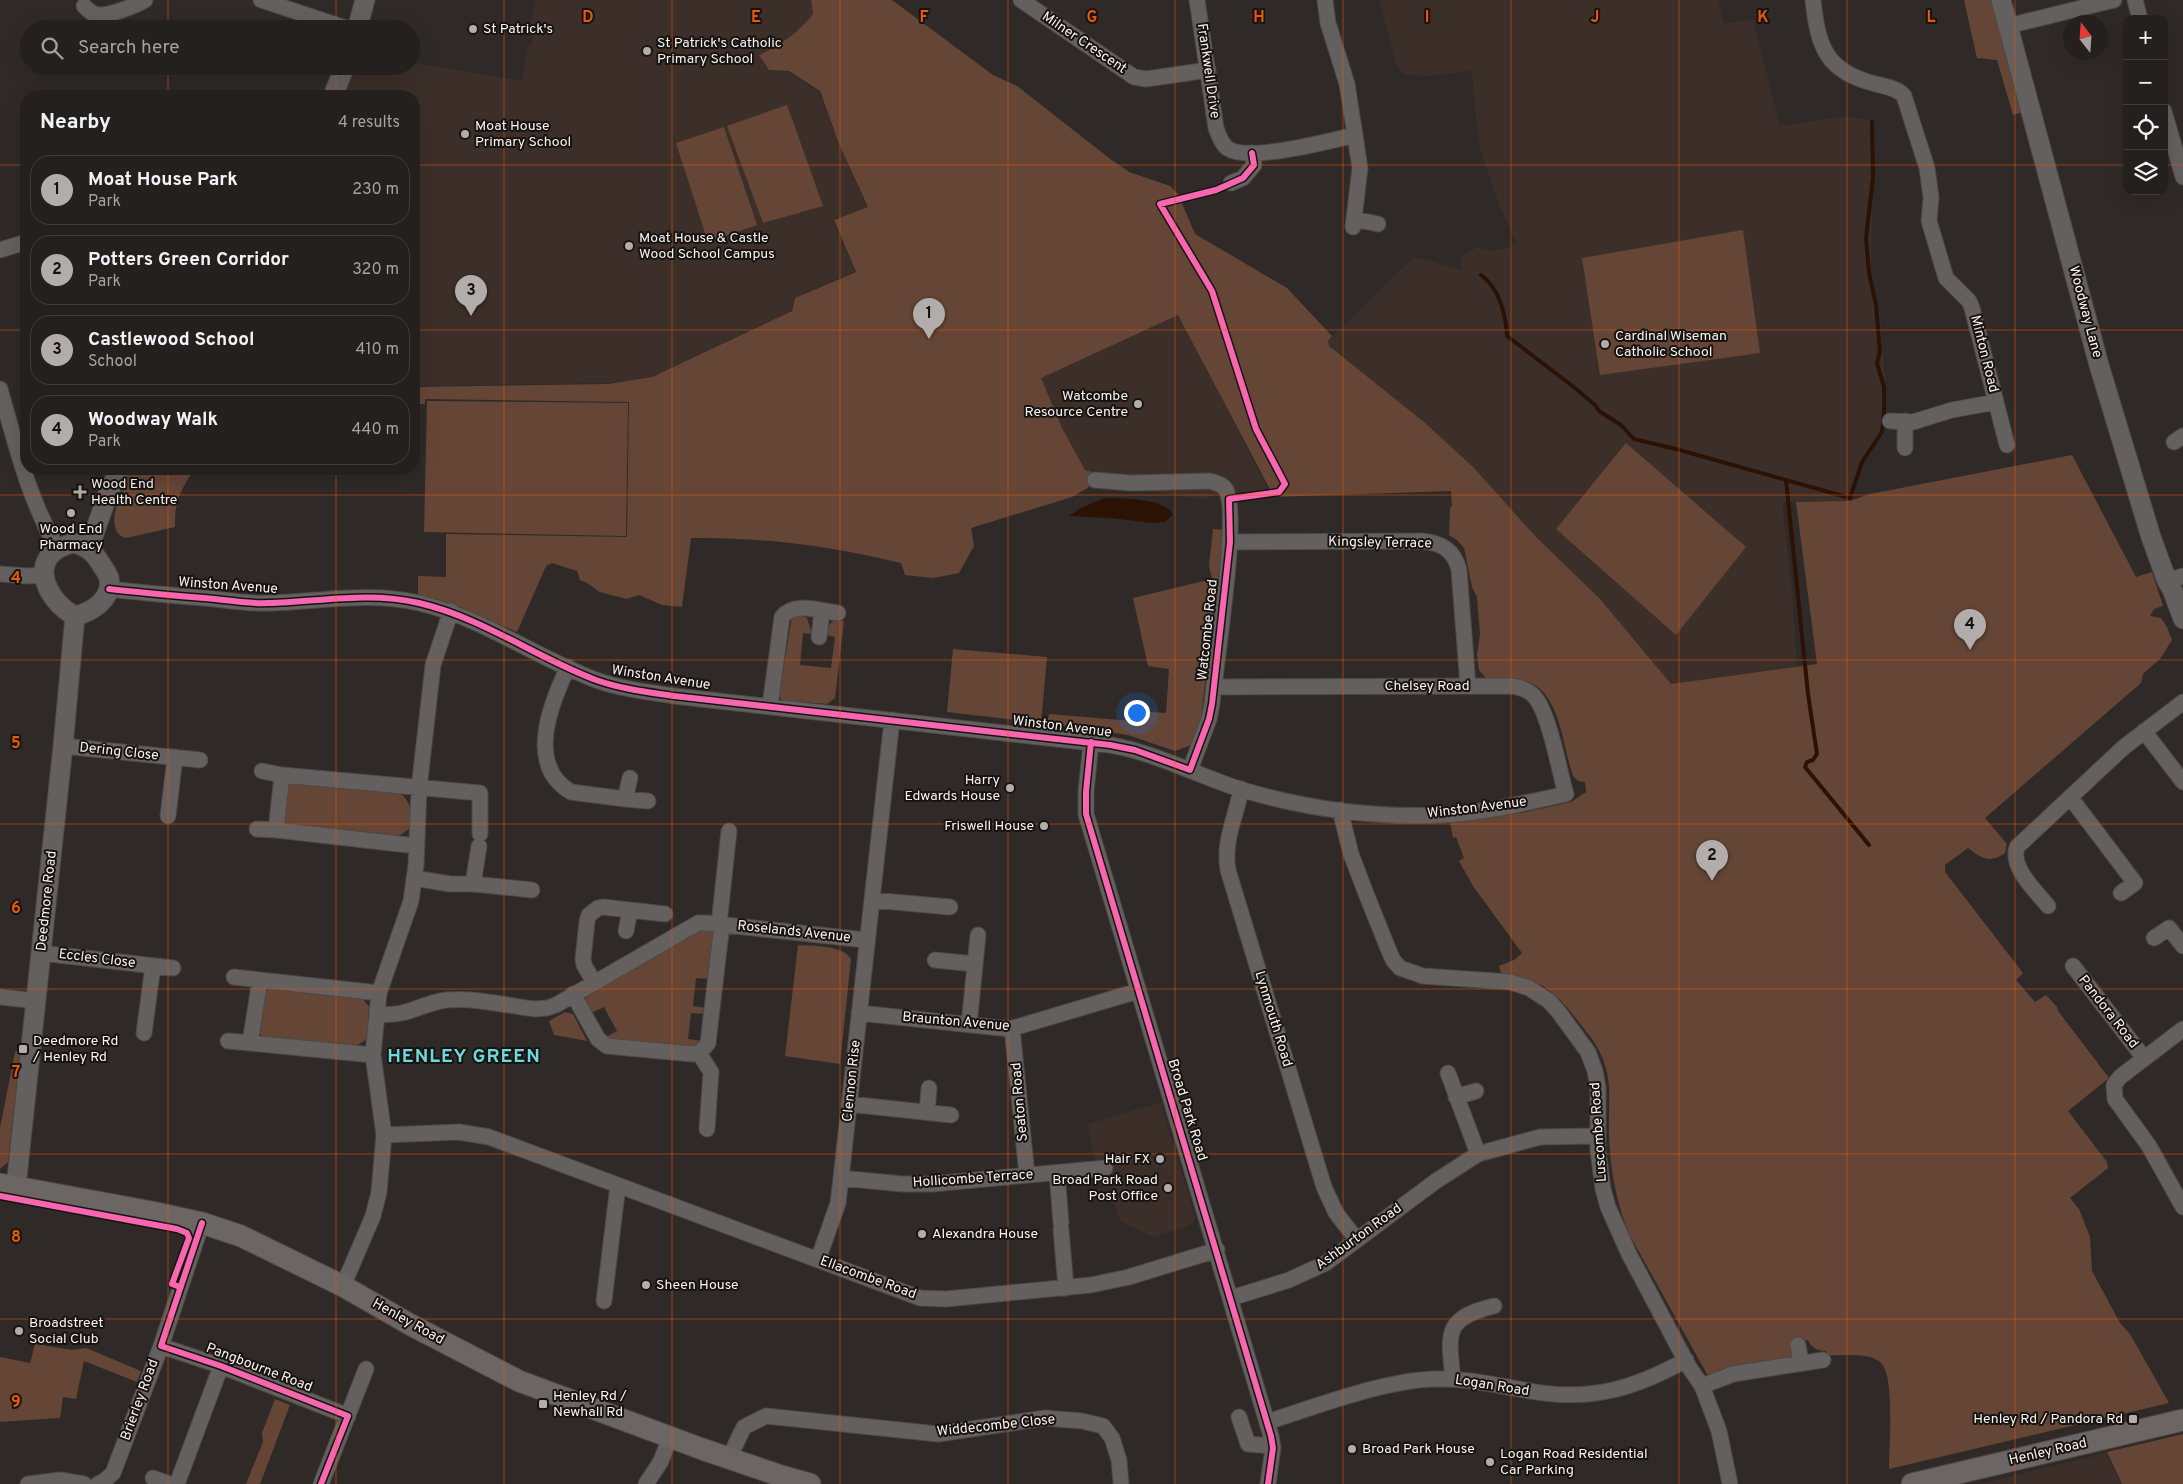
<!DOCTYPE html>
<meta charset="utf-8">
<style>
:root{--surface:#23201e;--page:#2f2d2b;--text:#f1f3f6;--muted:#a3a3a4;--line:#403e3c;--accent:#b2adaa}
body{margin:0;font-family:Overpass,sans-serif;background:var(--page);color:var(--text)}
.controls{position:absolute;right:15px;top:15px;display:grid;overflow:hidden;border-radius:10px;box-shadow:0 5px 20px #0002}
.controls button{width:45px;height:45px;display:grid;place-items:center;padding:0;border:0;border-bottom:1px solid var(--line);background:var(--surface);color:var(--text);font:25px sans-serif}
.compass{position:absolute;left:2063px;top:15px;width:45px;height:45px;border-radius:50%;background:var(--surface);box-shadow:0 5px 20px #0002;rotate:343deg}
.you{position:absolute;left:1136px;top:712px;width:18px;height:18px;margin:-12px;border:4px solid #fff;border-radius:50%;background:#1a73e8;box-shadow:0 0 0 8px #1a73e833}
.badge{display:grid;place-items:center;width:32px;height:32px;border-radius:50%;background:var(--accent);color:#111;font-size:16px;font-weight:700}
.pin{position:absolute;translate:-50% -41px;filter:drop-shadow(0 1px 2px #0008)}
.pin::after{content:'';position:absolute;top:26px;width:18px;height:15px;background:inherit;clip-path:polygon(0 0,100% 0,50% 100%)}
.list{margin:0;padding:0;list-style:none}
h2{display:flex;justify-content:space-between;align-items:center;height:65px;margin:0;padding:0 20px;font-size:21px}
h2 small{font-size:16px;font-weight:400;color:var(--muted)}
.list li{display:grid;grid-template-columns:32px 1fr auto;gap:15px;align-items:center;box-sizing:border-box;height:70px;margin:0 10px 10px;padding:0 10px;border:1px solid var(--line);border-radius:20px}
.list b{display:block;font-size:19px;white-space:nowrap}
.list p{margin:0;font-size:16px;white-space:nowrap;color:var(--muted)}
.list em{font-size:16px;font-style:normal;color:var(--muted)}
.icon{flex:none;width:28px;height:28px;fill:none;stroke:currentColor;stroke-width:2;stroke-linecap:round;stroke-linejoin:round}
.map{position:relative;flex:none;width:2183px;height:1484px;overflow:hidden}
.search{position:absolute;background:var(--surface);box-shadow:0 5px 20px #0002;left:20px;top:20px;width:400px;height:55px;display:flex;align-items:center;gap:12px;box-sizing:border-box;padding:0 18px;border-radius:28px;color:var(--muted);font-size:19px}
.panel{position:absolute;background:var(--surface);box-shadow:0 5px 20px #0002;left:20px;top:90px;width:400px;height:385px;border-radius:20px}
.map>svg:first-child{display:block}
.built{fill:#3c2f29}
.green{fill:#654636}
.water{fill:#2b1205}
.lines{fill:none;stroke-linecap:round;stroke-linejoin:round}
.stream{stroke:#2b1205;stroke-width:4}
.minor-casing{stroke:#4c4846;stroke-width:17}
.tertiary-casing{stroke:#4c4846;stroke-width:21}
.secondary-casing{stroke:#4c4846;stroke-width:23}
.minor{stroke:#64605f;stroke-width:15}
.tertiary{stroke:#64605f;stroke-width:19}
.secondary{stroke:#6b6663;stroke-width:21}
.cycleway-casing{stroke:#171311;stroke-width:9}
.cycleway{stroke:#f766af;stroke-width:6}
.grid{fill:none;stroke:#e8590c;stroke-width:1;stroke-opacity:0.55}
.poi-dot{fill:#b2adaa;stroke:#171311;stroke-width:2}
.labels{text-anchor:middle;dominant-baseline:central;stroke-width:4;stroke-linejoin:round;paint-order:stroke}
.poi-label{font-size:14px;fill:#f8f3f0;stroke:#171311;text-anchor:start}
.street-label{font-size:14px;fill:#f8f3f0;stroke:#171311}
.district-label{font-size:19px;font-weight:bold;letter-spacing:1px;fill:#6dd9dd;stroke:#171311}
.grid-label{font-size:16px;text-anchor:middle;font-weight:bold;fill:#e8590c;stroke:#171311;stroke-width:4;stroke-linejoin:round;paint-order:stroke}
</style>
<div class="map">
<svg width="2183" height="1484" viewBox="0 0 2183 1484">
<rect width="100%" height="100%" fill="#2f2a28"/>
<path class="built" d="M535,0h276l2,14 -11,14 -23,18 -20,9 9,15 20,2 31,20 19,50 29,65 -34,13 22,51 -61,27 -3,13 -140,66 -42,6 -195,3v-290h-69l12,-30h54v-4l111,19 6,-35 4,1 2,-20 -4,-1z
M1379,0h339l6,23 29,-3 27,106 63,-9 31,3 -3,148 9,48 6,77 -2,32 -1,10 -20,29 -13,37 -68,1 10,90 5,74 -130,19 -338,-339 -1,-5 85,-83 -1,-2 49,14 1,-13 15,-10 15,4 19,-4 6,-4 -17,-36 -20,-59 -6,-49 -2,-28 -46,5 -22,-2 -7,-8z
M1178,315l34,64 56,111 -31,4 -5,-9 -12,8 -18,6 -48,-7 -61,-4 3,-15 -11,-3 -23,-42 -22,-50z
M1162,1102v6l34,111 -10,8 -33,10 -33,-16 -6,-18 -8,-42 -11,1 -7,-38z
M2106,1453l15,31h-141z"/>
<path class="green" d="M811,0h81l101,75 24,11 92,72 20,14 41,14 8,8 17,40 92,54 45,48 -4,5 1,5 96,77 48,44 63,70 64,62 71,85 146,-20 -21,-162 54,-1 20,-7 202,-39 64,122 16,-5 11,34 -9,3 -4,7 11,2 6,9 5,13 -12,19 -17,15 -2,9 -156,135 22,26 -2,9c-15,11 -24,5 -37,-5l-23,17v7l78,101 -7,7 19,22 11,-7 11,12 1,4 51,67 -41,33 39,51 1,6 -38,30 9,11 11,28 2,34 28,52 10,11 39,69 -280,66c0,-21 6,-93 -8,-106 -11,-11 -38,-7 -52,-8l-4,-4c-9,-1 -13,-3 -17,-11l-11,2 -3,13 -4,5 -79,17 -4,-3 -78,-140c-13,-33 -19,-65 -20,-101 -1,-25 4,-52 -7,-76 -6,-15 -18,-28 -28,-41 -23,-29 -36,-36 -73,-43l-2,-7 15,-6 8,-7 -49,-67 -14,-25 5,-3 -8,-21 -3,1 -3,-16 76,-10 45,-10 15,-10 -1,-10 -7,-1 -5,-5c-10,-28 -13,-84 -45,-94 -13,-4 -28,-2 -42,-4l-7,-8 -2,-15 3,-21 -3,-37 -5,-10 -8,-39 -7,-8 -8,-5 1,-27 2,-2 -1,-15 -177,6 -96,-182 -137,63 21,50 23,42 8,2 -4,15 -17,10 -101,31 3,18 -15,27 -26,5 -28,-3 -4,-12c-70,-17 -138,-26 -210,-25l-9,69 -20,-2 -23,-10 -13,4c-7,-3 -24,-5 -28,-8 -6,-5 -10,-8 -18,-11l-3,-9 -25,-8 -6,3 -29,66 -71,-30 -28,-7v-19l28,1v-43l181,3 2,-135 -204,-3v5h-11v-17l194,-3 44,-7 140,-66 3,-13 61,-26 -22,-52 34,-13 -29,-63 -19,-53 -31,-20 -20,-1 -10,-15c22,-10 39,-22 54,-41z
M1964,0h29l30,112 -10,3 -16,-55 -20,-2z
M787,105l36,101 -60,17 -36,-97z
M724,127l33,98 -49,17 -32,-99z
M1743,230l17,123 -160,22 -18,-117z
M427,401l201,2 -2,133 -202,-4z
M1626,443l120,104 -70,88 -120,-106z
M132,469h62c-13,22 -20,31 -19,58l-49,11c-25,-6 -3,-54 6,-69z
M341,469h67v4h-68z
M1213,529l12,1 1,6 -10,53 -15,130 -10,26 -16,6 -47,-16 -81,-12 2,-9 83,7 1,-10 33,2 3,-44 -21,-3 -15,-68 79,-19 -3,-13z
M798,614l9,4 5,16 -9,-1 -3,32 31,3 4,-31 -8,-2 2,-10 4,-4h11l-9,77 -8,6 -45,-4 -3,-3 13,-81z
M953,649l94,8 -6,66 -94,-11z
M294,782l106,11c12,10 13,21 9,36l-13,9 -108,-12 -5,-4 4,-38z
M706,927l7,5 -3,47 -14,-1 -3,28 14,2 -1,6 -15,-1 -3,26 15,2 -8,9 -86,-8 -4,-4 12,-7 -13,-24 -13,6 -6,-13 4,-8 109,-62z
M798,945c15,1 45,0 53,14l-11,105 -55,-8z
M276,987l87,12 6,8 -2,32 -11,7 -91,-7 -5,-5 -1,-5 5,-37z
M565,1012l8,2 14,27 -33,-6 -5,-14z
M21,1047l-13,115 -8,7v-41l15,-76z
M35,1344l37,6 14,-2 55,23 -4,11 -53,-21 -8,38 -13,-2 -3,21 -60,4v-65l30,6z
M275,1399l15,6 -30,79h-14l17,-42 -1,-9z
M2183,1434v50h-61l-15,-32z"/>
<path class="water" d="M1104,498c16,0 63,0 69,17l-8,7 -12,1 -44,-5 -40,-2 12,-8z"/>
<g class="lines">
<path class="stream" d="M1481,275c18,13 25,39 26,61l68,52 20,17 4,6 22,14 13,14 42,10 174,49 12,-36 20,-30 2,-20v-25l-7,-24 3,-12 -4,-46 -7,-33 -3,-34 7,-60 -1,-56
M1786,480l22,214 9,60 -4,6 -6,2 -2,5 64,78"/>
<g class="minor-casing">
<path id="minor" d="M261,0l88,29
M1021,0l113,77 12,2 62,-9
M1197,0l19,128c2,6 5,15 11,20 20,15 103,-7 128,-13l-8,-51 -19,-61 -3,-23
M1813,0c5,47 13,72 63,84 10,3 22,4 28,12l23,72 4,29 -2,24 17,57 23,23 3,7 35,137
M2135,0l5,19
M84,6c4,4 8,8 14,9 10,1 38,-9 47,-15
M2008,26l106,-26
M2164,111l19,66
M1231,183l12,-5 11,-13 -2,-12
M1354,219l24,5
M1353,227l7,-59 -5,-33
M0,250l26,-8
M0,389c16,56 28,108 57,159
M1890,421l23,1 39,-12 44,-8
M2174,442l9,-6
M1905,448v-27
M1095,480l36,3 79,-2c6,2 13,3 16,9 14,23 -11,179 -14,214l-3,15 -19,51
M1230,542l192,-1c20,2 32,9 37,29l9,116
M0,574l27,2 17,-1
M2167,581l16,-5
M109,589c35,4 71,7 106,10 17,2 36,5 53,4 51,-1 100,-12 151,0 64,15 116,54 177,77 25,9 52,12 78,16l436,49c47,8 88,31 133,45 64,19 132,28 199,25 42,-2 83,-12 124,-21 -7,-23 -17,-85 -34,-100 -6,-5 -13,-7 -21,-8l-297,1
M819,637l3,-26
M568,667c-17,36 -43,98 3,125l54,7 5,-21
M770,706l12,-89c12,-16 38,-6 56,-4
M2144,731l39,51
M1091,742l-5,50v22l185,622 2,12 -5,36
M63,746l137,14
M262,771l20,4
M1241,789c-5,29 -18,51 -13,81l96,317 12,26 21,27
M2070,797l65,86 -14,10
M625,799l23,2
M1340,810l11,44 14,37 22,55 6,14 7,8 23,8 87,6 19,6 20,13 9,10 30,41 7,19 3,16v64l5,38 5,18 21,47 60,113 13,19 17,45 11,53
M168,816l7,-59
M257,829l19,1
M417,846l-141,-16 6,-55 198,18v41
M414,878l36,6h23l6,-38
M473,884l59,6
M872,900l78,7
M2048,906c-12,-15 -38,-38 -31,-59l107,-100 59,-45
M719,924l10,-93
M626,931l4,-21
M2154,938l15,-10 14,18
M41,953l132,15
M935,960l40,4
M2073,966l71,92
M234,977l26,3
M594,982l-10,-17 -1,-6 4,-38 2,-6 9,-7 5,-1 62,7
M573,994l25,45 9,7 85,8c8,-1 11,-4 16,-11l14,-119
M0,997l37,4
M859,1013l151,16 128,-38
M378,1014c31,3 41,-10 68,-14 27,-3 62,6 89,9l12,-1 9,-3 142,-82h9l159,17
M969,1025l9,-90
M1012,1028l15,147
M2183,1029l-63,48 -6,8 1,14 34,47 34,61
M144,1033l9,-67
M228,1041l22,2
M699,1053l12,19 -4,57
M373,1055l-123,-12 10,-63 119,13
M1448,1073l30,81
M1456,1097l20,-6
M849,1104l102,11
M927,1112l2,-24
M384,1135l75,-3 30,5 431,161 26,1 145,-14 38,-8 88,-27
M1057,1173l4,50
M841,1178l61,6h30l173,-16
M1061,1229l5,59
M818,1260l20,-57 3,-25 51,-458
M343,1286l30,-70 6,-24 5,-57 -11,-80 6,-62 32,-92 5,-36 3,-76 14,-124 18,-54
M1231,1298l58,-18 37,-17 110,-82 42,-27 62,-17 57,-1
M604,1301l14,-116
M1798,1345l3,18
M161,1346l60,20 127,50
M1453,1379c-5,-46 -9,-61 41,-73
M1702,1386l31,-12 90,-14
M1239,1417l9,27 24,2
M1267,1422c51,-16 117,-42 169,-43 32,-1 63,7 94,12 59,11 104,-2 156,-31
M729,1458l15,-31 22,-11 172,18 107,-16 37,3 21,5 9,12 7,22 2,24
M153,1478l17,6
M28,1484l32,-4 24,4
M98,1484l5,-2 10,-9 48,-127 41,-123
M177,1484l44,-118
M321,1484l45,-115
M646,1484l15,-23 9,-24"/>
</g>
<g class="tertiary-casing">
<path id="tertiary" d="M2001,0l98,365 52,172 16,44 5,8 11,30
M357,29l8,-29
M333,96l12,-30
M74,543c13,4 20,9 27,21 3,5 7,10 8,14 4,21 -17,34 -34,38 -32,-17 -49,-63 -1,-73z
M89,548l20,-57 11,-22
M16,1187l47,-441 12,-130"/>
</g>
<g class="secondary-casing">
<path id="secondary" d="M0,1184l152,28 50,11 39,13 102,50 68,39 108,56 183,68 76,26 32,9
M1912,1484l271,-64"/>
</g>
<use href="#minor" class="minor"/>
<use href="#tertiary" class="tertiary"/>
<use href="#secondary" class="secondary"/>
<g class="cycleway-casing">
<path id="cycleway" d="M109,589c35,4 71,7 106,10 17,2 36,5 53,4 51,-1 100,-12 151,0 64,15 116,54 177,77 25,9 52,12 78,16l436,49 25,5 55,20 19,-51 3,-15 18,-162 -1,-43 50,-7 6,-8 -29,-55 -44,-138 -52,-87 56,-14 27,-12 11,-13 -2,-12
M1091,742l-5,50v22l185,622 2,12 -5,36
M0,1196l177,33 10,4 2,5 -17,46 8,3
M202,1223l-41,123 60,20 127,50 -27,68"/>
</g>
<use href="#cycleway" class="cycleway"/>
</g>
<path class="grid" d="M168,0v29M336,0v29M504,0v1484M672,0v1484M840,0v1484M1008,0v1484M1175,0v1484M1343,0v1484M1511,0v1484M1679,0v1484M1847,0v1484M2015,0v1484M168,66v30M336,66v30M0,165h26M414,165h1713M2164,165h19M0,330h26M414,330h1769M168,469v1015M336,469v1015M0,495h2183M0,660h2183M0,824h2183M0,989h2183M0,1154h2183M0,1319h2183"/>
<g class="poi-dot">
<circle cx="473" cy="29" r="5"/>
<circle cx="647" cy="51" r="5"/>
<circle cx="465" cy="134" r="5"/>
<circle cx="629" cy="246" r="5"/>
<circle cx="1605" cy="344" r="5"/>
<circle cx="1138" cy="404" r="5"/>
<path d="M77.5 484.5h5v5h5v5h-5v5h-5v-5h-5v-5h5z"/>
<circle cx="71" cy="513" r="5"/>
<circle cx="1010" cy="788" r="5"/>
<circle cx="1044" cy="826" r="5"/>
<rect x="18" y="1044" width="10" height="10" rx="2.5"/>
<circle cx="1160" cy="1159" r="5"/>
<circle cx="1168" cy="1188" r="5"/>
<circle cx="922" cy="1234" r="5"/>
<circle cx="646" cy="1285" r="5"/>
<circle cx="19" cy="1331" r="5"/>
<rect x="538" y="1399" width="10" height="10" rx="2.5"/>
<rect x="2128" y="1414" width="10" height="10" rx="2.5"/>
<circle cx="1352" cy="1449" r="5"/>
<circle cx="1490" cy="1462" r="5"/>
</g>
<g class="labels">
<g class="poi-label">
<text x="483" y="29">St Patrick's</text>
<text x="657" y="43">St Patrick's Catholic<tspan x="657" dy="16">Primary School</tspan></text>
<text x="475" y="126">Moat House<tspan x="475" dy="16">Primary School</tspan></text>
<text x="639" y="238">Moat House &amp; Castle<tspan x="639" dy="16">Wood School Campus</tspan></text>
<text x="1615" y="336">Cardinal Wiseman<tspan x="1615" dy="16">Catholic School</tspan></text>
<text x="1128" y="396" text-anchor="end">Watcombe<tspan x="1128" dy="16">Resource Centre</tspan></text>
<text x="91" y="484">Wood End<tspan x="91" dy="16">Health Centre</tspan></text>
<text x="71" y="529" text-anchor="middle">Wood End<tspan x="71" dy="16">Pharmacy</tspan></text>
<text x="1000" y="780" text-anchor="end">Harry<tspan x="1000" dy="16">Edwards House</tspan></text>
<text x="1034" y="826" text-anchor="end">Friswell House</text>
<text x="33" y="1041">Deedmore Rd<tspan x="33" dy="16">/ Henley Rd</tspan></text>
<text x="1150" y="1159" text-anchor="end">Hair FX</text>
<text x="1158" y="1180" text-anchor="end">Broad Park Road<tspan x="1158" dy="16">Post Office</tspan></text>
<text x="932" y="1234">Alexandra House</text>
<text x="656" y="1285">Sheen House</text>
<text x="29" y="1323">Broadstreet<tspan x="29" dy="16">Social Club</tspan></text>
<text x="553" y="1396">Henley Rd /<tspan x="553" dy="16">Newhall Rd</tspan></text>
<text x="2123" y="1419" text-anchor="end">Henley Rd / Pandora Rd</text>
<text x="1362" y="1449">Broad Park House</text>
<text x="1500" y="1454">Logan Road Residential<tspan x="1500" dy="16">Car Parking</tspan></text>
</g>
<g class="street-label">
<text transform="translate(1084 43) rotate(34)">Milner Crescent</text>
<text transform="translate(1208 71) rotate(82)">Frankwell Drive</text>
<text transform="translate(2085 312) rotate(75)">Woodway Lane</text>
<text transform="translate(1984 354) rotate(76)">Minton Road</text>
<text transform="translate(1380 543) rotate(1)">Kingsley Terrace</text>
<text transform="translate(228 586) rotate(4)">Winston Avenue</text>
<text transform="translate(1208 630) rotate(-84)">Watcombe Road</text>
<text transform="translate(661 678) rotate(9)">Winston Avenue</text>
<text x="1427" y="686">Chelsey Road</text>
<text transform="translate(1062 727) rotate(7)">Winston Avenue</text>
<text transform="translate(119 752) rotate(6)">Dering Close</text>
<text transform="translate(1477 808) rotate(-7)">Winston Avenue</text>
<text transform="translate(47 901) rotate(-84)">Deedmore Road</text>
<text transform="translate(794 932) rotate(6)">Roselands Avenue</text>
<text transform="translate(97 959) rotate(7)">Eccles Close</text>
<text transform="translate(2108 1012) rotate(52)">Pandora Road</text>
<text transform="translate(1273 1019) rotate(73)">Lynmouth Road</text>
<text transform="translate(956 1022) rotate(5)">Braunton Avenue</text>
<text transform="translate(852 1081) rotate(-84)">Clennon Rise</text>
<text transform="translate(1020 1102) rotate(-95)">Seaton Road</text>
<text transform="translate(1187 1110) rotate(73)">Broad Park Road</text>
<text transform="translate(1599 1132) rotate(-94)">Luscombe Road</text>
<text transform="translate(973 1179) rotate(-4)">Hollicombe Terrace</text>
<text transform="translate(1359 1237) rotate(-36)">Ashburton Road</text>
<text transform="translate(868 1278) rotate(20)">Ellacombe Road</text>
<text transform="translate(408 1322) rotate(29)">Henley Road</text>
<text transform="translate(259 1368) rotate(21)">Pangbourne Road</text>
<text transform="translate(1492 1386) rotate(9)">Logan Road</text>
<text transform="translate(140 1400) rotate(-70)">Brierley Road</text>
<text transform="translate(996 1426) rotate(-6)">Widdecombe Close</text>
<text transform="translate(2048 1452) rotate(-13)">Henley Road</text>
</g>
<g class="district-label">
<text x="464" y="1057">HENLEY GREEN</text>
</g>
</g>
<g class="grid-label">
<text x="588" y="22">D</text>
<text x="756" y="22">E</text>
<text x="924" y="22">F</text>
<text x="1092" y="22">G</text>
<text x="1259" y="22">H</text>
<text x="1427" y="22">I</text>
<text x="1595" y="22">J</text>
<text x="1763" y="22">K</text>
<text x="1931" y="22">L</text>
<text x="16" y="583">4</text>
<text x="16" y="748">5</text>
<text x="16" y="913">6</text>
<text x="16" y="1077">7</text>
<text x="16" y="1242">8</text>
<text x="16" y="1407">9</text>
</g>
</svg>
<div class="controls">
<button>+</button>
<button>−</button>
<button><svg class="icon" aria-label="locate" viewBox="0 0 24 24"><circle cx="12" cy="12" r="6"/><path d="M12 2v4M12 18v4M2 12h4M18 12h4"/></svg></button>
<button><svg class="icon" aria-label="layers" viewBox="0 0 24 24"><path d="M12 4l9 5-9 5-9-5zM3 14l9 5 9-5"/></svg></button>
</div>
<svg class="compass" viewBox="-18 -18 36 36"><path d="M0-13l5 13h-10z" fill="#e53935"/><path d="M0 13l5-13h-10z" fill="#a3a3a4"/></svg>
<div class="you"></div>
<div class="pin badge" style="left:929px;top:339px">1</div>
<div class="pin badge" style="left:1712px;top:881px">2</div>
<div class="pin badge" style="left:471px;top:316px">3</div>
<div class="pin badge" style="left:1970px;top:650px">4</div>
<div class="search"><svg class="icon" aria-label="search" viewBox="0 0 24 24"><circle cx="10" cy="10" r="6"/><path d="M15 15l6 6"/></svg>Search here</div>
<section class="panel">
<h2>Nearby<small>4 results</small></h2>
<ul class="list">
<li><span class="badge">1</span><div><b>Moat House Park</b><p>Park</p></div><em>230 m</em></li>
<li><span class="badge">2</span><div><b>Potters Green Corridor</b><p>Park</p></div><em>320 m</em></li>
<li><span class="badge">3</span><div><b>Castlewood School</b><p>School</p></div><em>410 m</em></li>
<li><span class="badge">4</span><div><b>Woodway Walk</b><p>Park</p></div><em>440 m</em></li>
</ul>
</section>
</div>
